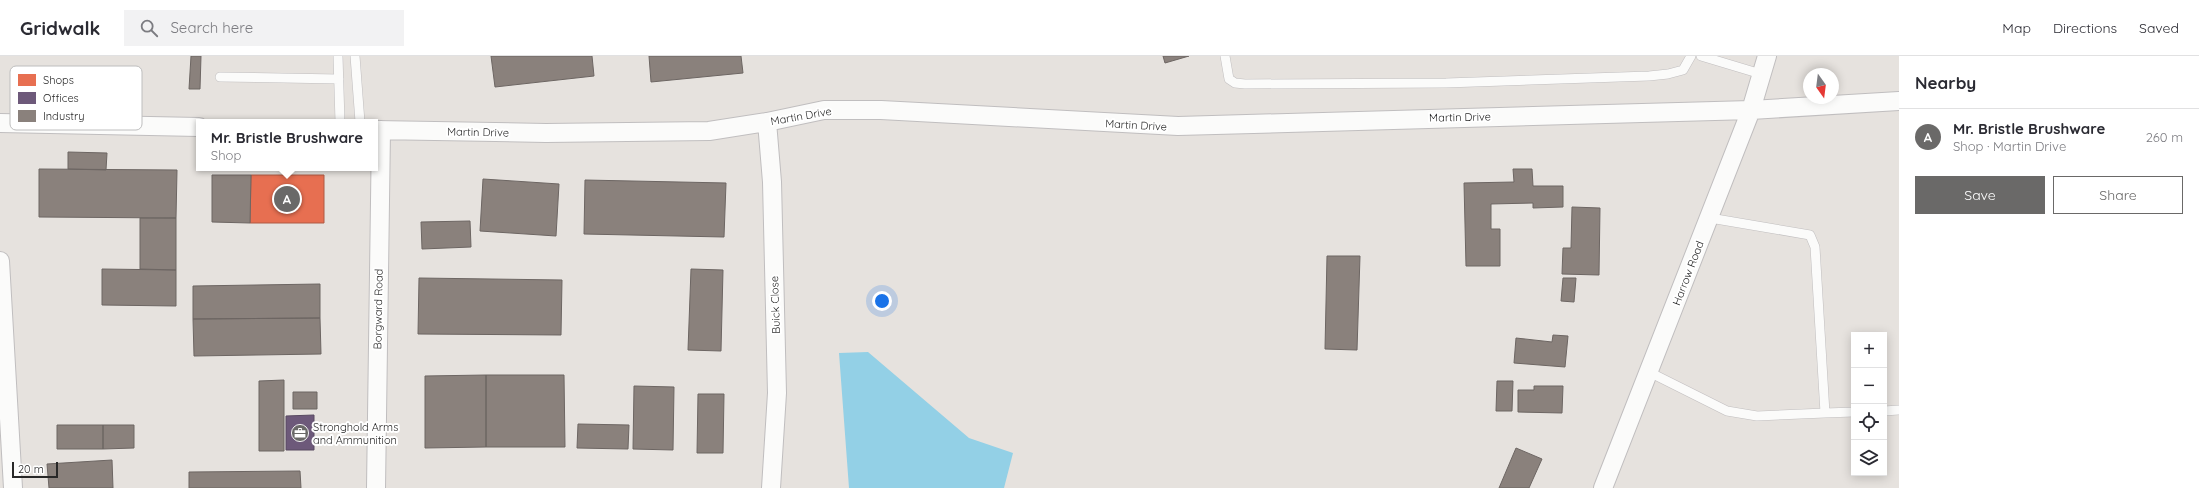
<!DOCTYPE html>
<meta charset="utf-8">
<style>
:root{--surface:#fff;--page:#f2f2f3;--text:#2b2b33;--muted:#7c7c81;--line:#e1e1e2;--accent:#6a6968}
body{margin:0;font-family:Quicksand,sans-serif;background:var(--page);color:var(--text)}
.controls{position:absolute;right:12px;bottom:12px;display:grid;overflow:hidden;border-radius:0px;box-shadow:0 2px 10px #0003}
.controls button{width:36px;height:36px;display:grid;place-items:center;padding:0;border:0;border-bottom:1px solid var(--line);background:var(--surface);color:var(--text);font:20px sans-serif}
.compass{position:absolute;left:1803px;top:12px;width:36px;height:36px;border-radius:50%;background:var(--surface);box-shadow:0 2px 10px #0003;rotate:166deg}
.scale{position:absolute;left:12px;bottom:10px;width:46px;box-sizing:border-box;padding-left:4px;border:2px solid #282828;border-top:0;font-size:11px;line-height:14px;white-space:nowrap;color:#282828;-webkit-text-stroke:3px #fff;paint-order:stroke}
.you{position:absolute;left:882px;top:245px;width:14px;height:14px;margin:-10px;border:3px solid #fff;border-radius:50%;background:#1a73e8;box-shadow:0 0 0 6px #1a73e833}
.badge{display:grid;place-items:center;width:26px;height:26px;border-radius:50%;background:var(--accent);color:#fff;font-size:13px;font-weight:700}
.pin{position:absolute;translate:-50% -50%;border:2px solid #fff;box-shadow:0 1px 4px #0006}
.popup{position:absolute;left:196px;top:63px;width:182px;height:52px;box-sizing:border-box;display:grid;place-content:center;border-radius:0px;background:var(--surface);filter:drop-shadow(0 1px 3px #0005);font-size:13px;white-space:nowrap;color:var(--muted)}
.popup b{font-size:15px;color:var(--text)}
.popup::after{content:'';position:absolute;left:50%;top:100%;margin-left:-8px;border:8px solid transparent;border-top-color:var(--surface)}
.list{margin:0;padding:0;list-style:none}
h2{display:flex;justify-content:space-between;align-items:center;height:52px;margin:0;padding:0 16px;font-size:17px}
h2 small{font-size:13px;font-weight:400;color:var(--muted)}
.list li{display:grid;grid-template-columns:26px 1fr auto;gap:12px;align-items:center;box-sizing:border-box;height:56px;padding:0 16px;border-top:1px solid var(--line)}
.list b{display:block;font-size:15px;white-space:nowrap}
.list p{margin:0;font-size:13px;white-space:nowrap;color:var(--muted)}
.list em{font-size:13px;font-style:normal;color:var(--muted)}
.actions{display:flex;gap:8px;padding:12px 16px}
.actions a{flex:1;padding:9px 0;border:1px solid var(--accent);border-radius:0px;text-align:center;font-size:14px;color:var(--accent)}
.actions .main{background:var(--accent);color:#fff}
.icon{flex:none;width:22px;height:22px;fill:none;stroke:currentColor;stroke-width:2;stroke-linecap:round;stroke-linejoin:round}
.map{position:relative;flex:none;width:1899px;height:432px;overflow:hidden}
header{display:flex;align-items:center;gap:24px;box-sizing:border-box;height:56px;padding:0 20px;background:var(--surface);border-bottom:1px solid var(--line)}
header strong{font-size:19px}
nav{display:flex;gap:22px;margin-inline-start:auto;font-size:14px}
.search{width:280px;height:36px;background:var(--page);display:flex;align-items:center;gap:10px;box-sizing:border-box;padding:0 14px;border-radius:0px;color:var(--muted);font-size:15px}
main{display:flex}
aside{flex:1;background:var(--surface)}
.map>svg:first-child{display:block}
.water{fill:#93d0e6}
.shops{fill:#e76f51;stroke:#ae5a45}
.offices{fill:#6d597a;stroke:#584a61}
.industry{fill:#8a817c;stroke:#6d6663}
.lines{fill:none;stroke-linecap:round;stroke-linejoin:round}
.service-casing{stroke:#c0bebf;stroke-width:10}
.minor-casing{stroke:#c0bebf;stroke-width:20}
.service{stroke:#fbfbfa;stroke-width:9}
.minor{stroke:#fbfbfa;stroke-width:18}
.labels{text-anchor:middle;dominant-baseline:central;stroke-width:4;stroke-linejoin:round;paint-order:stroke}
.street-label{font-size:11px;fill:#282828;stroke:#fff}
.poi-label{font-size:11px;fill:#282828;stroke:#fff;text-anchor:start}
.key{fill:#fff;stroke:#bebebe;stroke-width:1}
.key-label{font-size:11px;fill:#282828}
</style>
<header>
<strong>Gridwalk</strong>
<div class="search"><svg class="icon" aria-label="search" viewBox="0 0 24 24"><circle cx="10" cy="10" r="6"/><path d="M15 15l6 6"/></svg>Search here</div>
<nav><a>Map</a><a>Directions</a><a>Saved</a></nav>
</header>
<main>
<div class="map">
<svg width="1899" height="432" viewBox="0 0 1899 432">
<rect width="100%" height="100%" fill="#e6e2de"/>
<path class="water" d="M868,296l101,86 44,15 -9,35h-155l-10,-135z"/>
<path class="shops" d="M251,119h73v48h-74z"/>
<path class="offices" d="M314,359v35h-28v-34z"/>
<path class="industry" d="M191,0h10l-1,33h-11z
M491,0h101l2,20 -99,11z
M649,0h92l2,17 -92,9z
M1163,0h26l-24,7z
M68,96l39,1 -1,17 -38,-1z
M39,113l138,1 -1,48 -137,-1z
M1513,113h19l1,17h30v21l-30,1v-5l-42,1v25h9v37h-34l-2,-83 50,-1z
M212,119h39l-1,48 -38,-1z
M483,123l76,5 -3,52 -76,-5z
M585,124l141,3 -2,54 -140,-3z
M1572,151l28,1 -1,67 -37,-1 1,-26h8z
M140,162h36v52l-36,-1z
M470,165l1,26 -49,2 -1,-27z
M1327,200h33l-3,94 -32,-1z
M102,213l74,1v36l-74,-1z
M691,213l32,1 -2,81 -33,-1z
M419,222l143,2 -1,55 -143,-1z
M1563,222h13l-2,24 -13,-1z
M320,228v34l-127,1v-33z
M320,262l1,36 -127,2 -1,-37z
M1553,279l15,1 -3,31 -51,-4 2,-25 36,4z
M486,319v72l-61,1v-72z
M486,319h78l1,72h-79z
M284,324v71h-25v-70z
M1497,325h16l-1,30h-16z
M634,330l40,1 -1,63 -40,-1z
M1534,330h29l-1,27 -44,-1v-22h16z
M293,336h24v17h-24z
M698,338h26l-1,59h-26z
M578,368l51,1 -1,24 -51,-1z
M57,369h46v24h-46z
M103,369h31v23l-31,1z
M1516,392l26,11 -13,29h-30z
M112,404l1,28h-64l-2,-24z
M300,415l1,17h-112v-16z"/>
<g class="lines">
<g class="service-casing">
<path id="service" d="M338,0l2,66
M355,0l5,66
M1225,0l4,23 6,4 10,1 201,-1 203,-7 19,-2 15,-4 8,-14
M1701,0l60,18
M220,21l119,2
M1649,316l78,39 30,5 68,-3 -10,-166 -5,-12 -100,-17
M1884,355l15,-1
M1825,357l29,-1"/>
</g>
<g class="minor-casing">
<path id="minor" d="M767,66l5,60 5,211 -6,95
M0,67l199,4
M375,74l171,3 163,-2 58,-9 57,-12h57l297,16 573,-16 148,-9
M0,205l13,227
M376,432l5,-358
M1603,432l148,-378 16,-54"/>
</g>
<use href="#service" class="service"/>
<use href="#minor" class="minor"/>
</g>
<defs>
<g id="office-disc" transform="scale(0.9)"><circle r="9.5" fill="#6a6968" stroke="#fff"/><path d="M-6-3h4V-5.5h4V-3h4V5H-6ZM-1-4.5V-3h2v-1.5ZM-6 0V1H6V0Z" fill="#fff"/></g>
</defs>
<g fill-rule="evenodd">
<use href="#office-disc" x="300" y="377"/>
</g>
<g class="labels">
<g class="street-label">
<text transform="translate(801 60) rotate(-10)">Martin Drive</text>
<text transform="translate(1460 61) rotate(-1)">Martin Drive</text>
<text transform="translate(1136 69) rotate(3)">Martin Drive</text>
<text transform="translate(478 76) rotate(1)">Martin Drive</text>
<text transform="translate(1688 217) rotate(-69)">Harrow Road</text>
<text transform="translate(775 249) rotate(-92)">Buick Close</text>
<text transform="translate(378 253) rotate(-89)">Borgward Road</text>
</g>
<g class="poi-label">
<text x="313" y="371">Stronghold Arms<tspan x="313" dy="13">and Ammunition</tspan></text>
</g>
</g>
<rect x="10" y="10" width="132" height="64" rx="6" class="key"/>
<rect x="18" y="18" width="18" height="12" fill="#e76f51"/>
<rect x="18" y="36" width="18" height="12" fill="#6d597a"/>
<rect x="18" y="54" width="18" height="12" fill="#8a817c"/>
<g class="key-label">
<text x="43" y="28">Shops</text>
<text x="43" y="46">Offices</text>
<text x="43" y="64">Industry</text>
</g>
</svg>
<div class="controls">
<button>+</button>
<button>−</button>
<button><svg class="icon" aria-label="locate" viewBox="0 0 24 24"><circle cx="12" cy="12" r="6"/><path d="M12 2v4M12 18v4M2 12h4M18 12h4"/></svg></button>
<button><svg class="icon" aria-label="layers" viewBox="0 0 24 24"><path d="M12 4l9 5-9 5-9-5zM3 14l9 5 9-5"/></svg></button>
</div>
<svg class="compass" viewBox="-18 -18 36 36"><path d="M0-13l5 13h-10z" fill="#e53935"/><path d="M0 13l5-13h-10z" fill="#7c7c81"/></svg>
<div class="scale">20 m</div>
<div class="you"></div>
<div class="pin badge" style="left:287px;top:143px">A</div>
<div class="popup"><b>Mr. Bristle Brushware</b>Shop</div>
</div>
<aside>
<h2>Nearby<small></small></h2>
<ul class="list">
<li><span class="badge">A</span><div><b>Mr. Bristle Brushware</b><p>Shop · Martin Drive</p></div><em>260 m</em></li>
</ul>
<div class="actions"><a class="main">Save</a><a>Share</a></div>
</aside>
</main>
